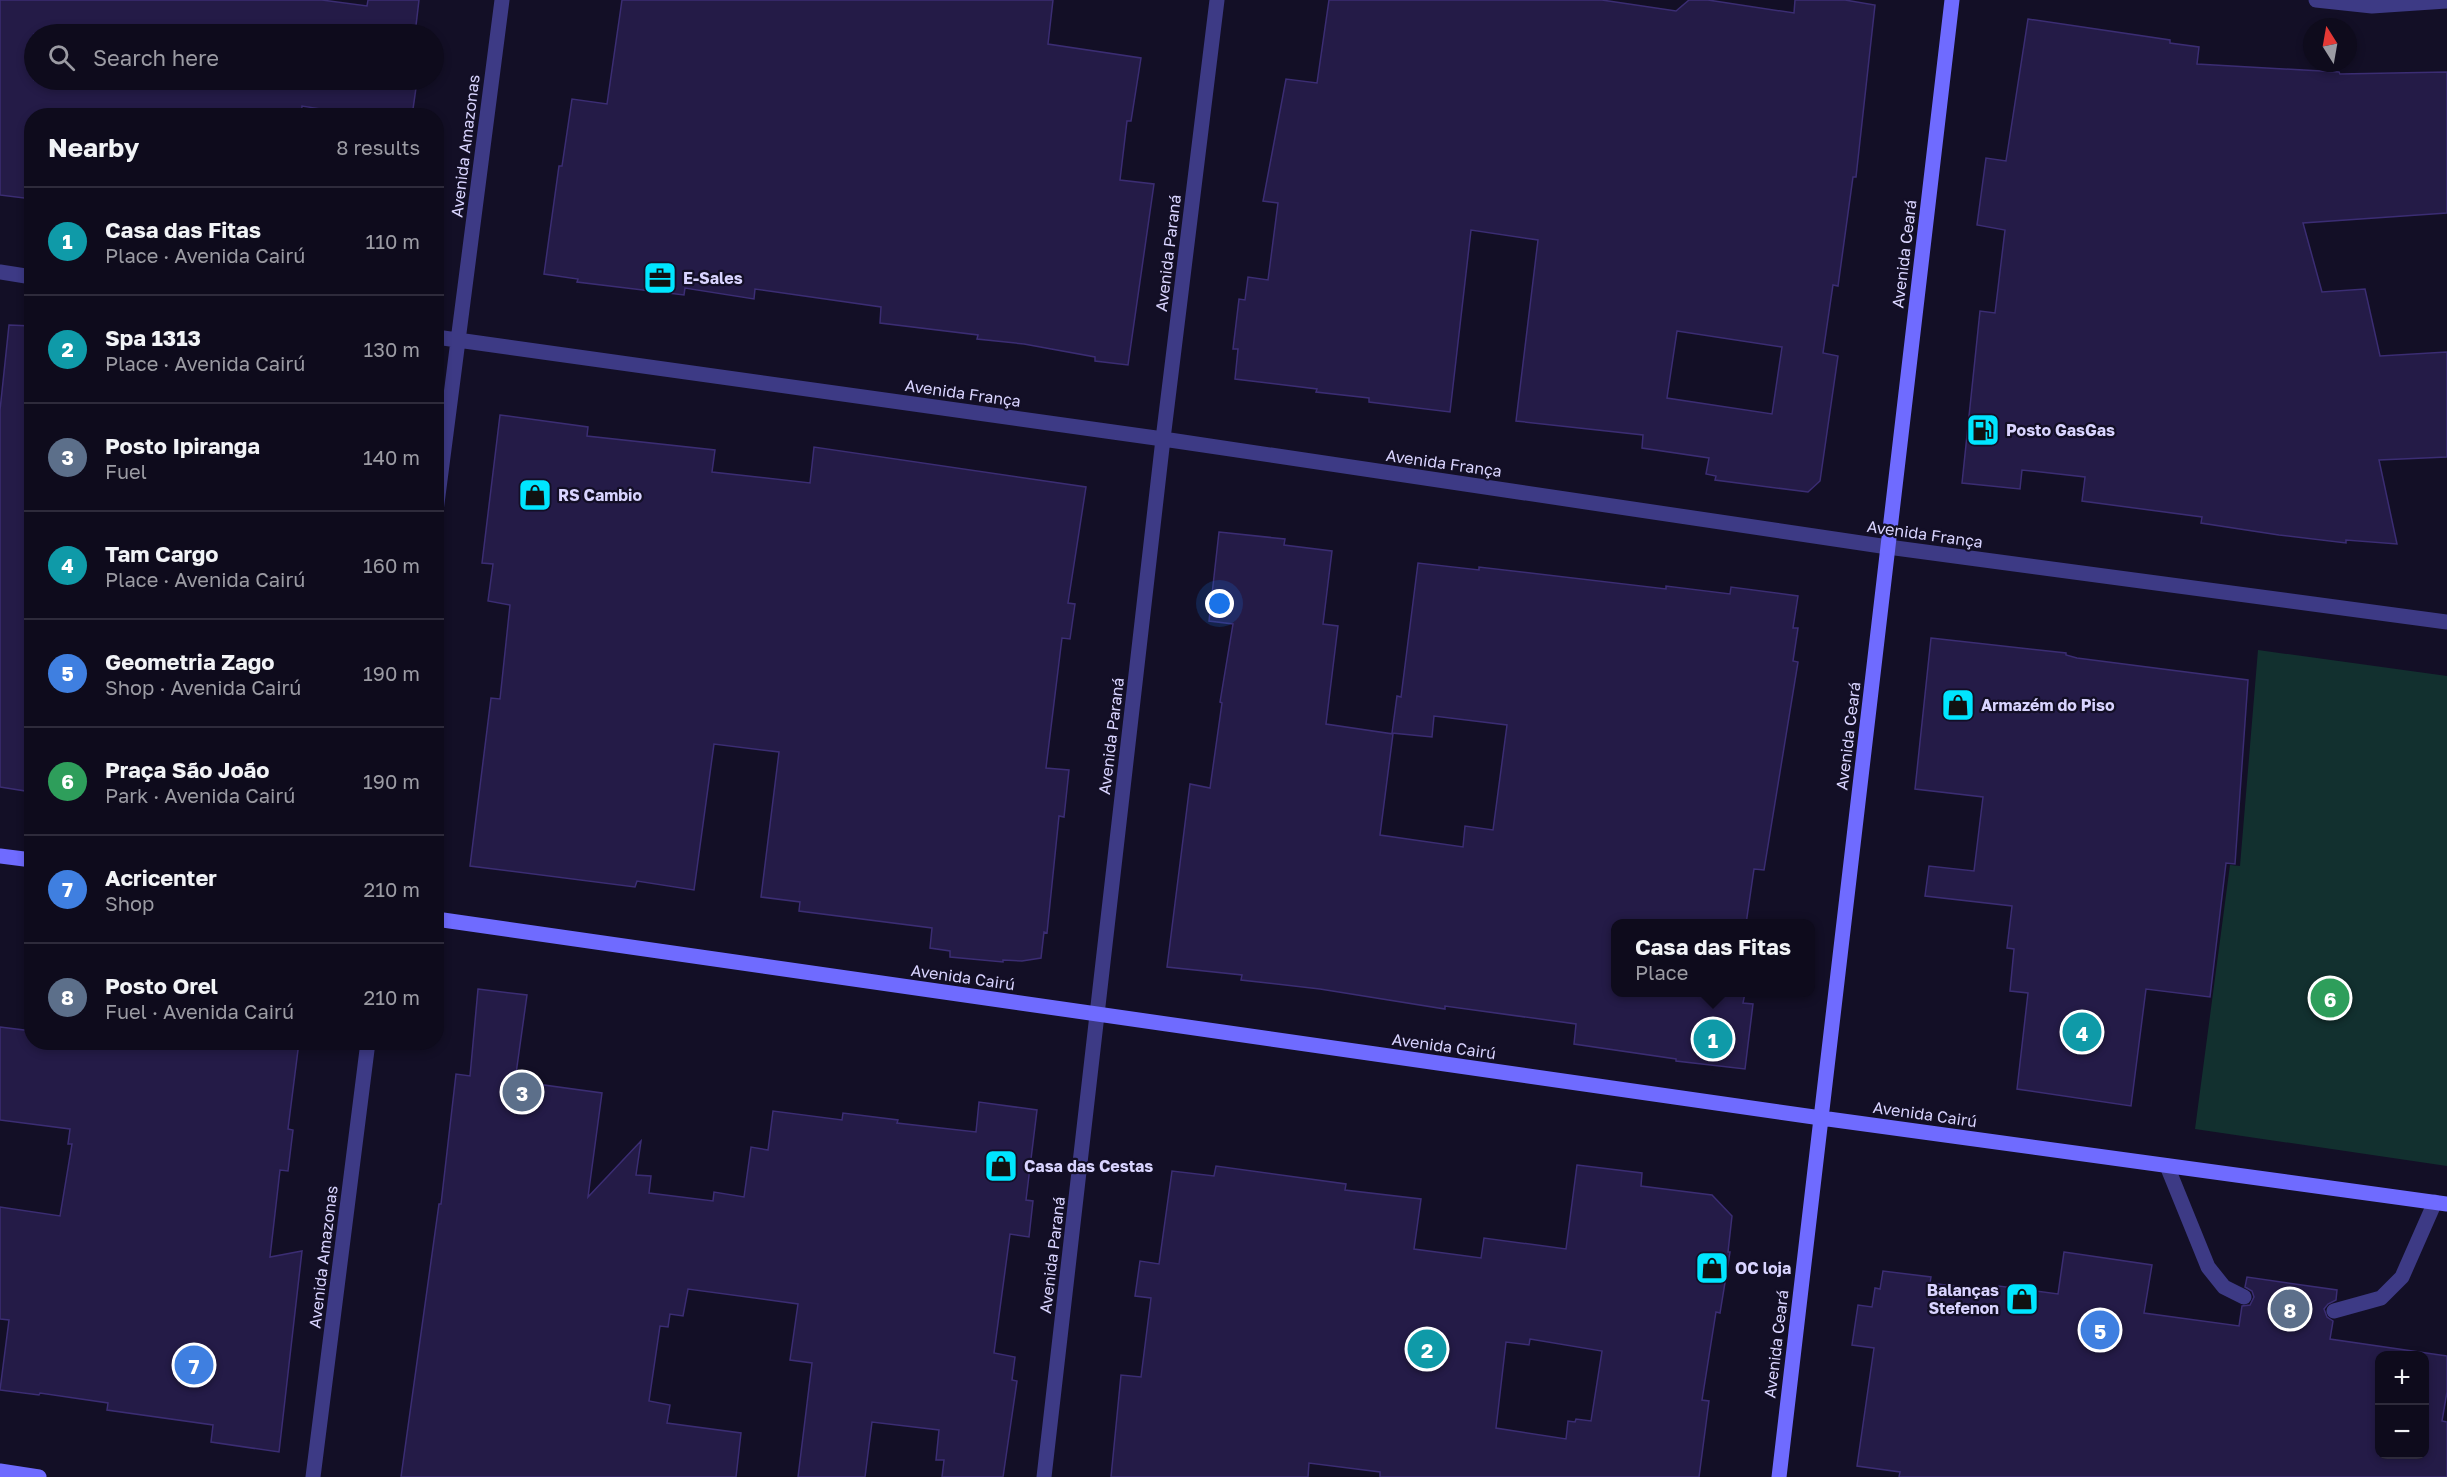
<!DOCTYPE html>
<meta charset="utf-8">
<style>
:root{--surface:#0e0b1c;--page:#171425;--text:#f1f3f6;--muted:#9b9ba3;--line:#2e2b3b;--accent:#00e5ff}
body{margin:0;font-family:"Golos Text",sans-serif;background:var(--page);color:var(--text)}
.controls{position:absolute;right:18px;bottom:18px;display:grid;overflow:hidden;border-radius:12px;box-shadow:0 3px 9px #0003}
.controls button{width:54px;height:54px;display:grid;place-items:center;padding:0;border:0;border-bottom:2px solid var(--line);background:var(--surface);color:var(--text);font:30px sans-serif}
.compass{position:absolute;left:2303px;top:18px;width:54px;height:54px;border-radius:50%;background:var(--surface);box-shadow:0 3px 9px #0003;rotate:349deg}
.you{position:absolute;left:1220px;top:604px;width:21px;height:21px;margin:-15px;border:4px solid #fff;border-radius:50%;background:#1a73e8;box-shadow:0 0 0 9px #1a73e833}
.badge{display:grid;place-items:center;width:39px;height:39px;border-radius:50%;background:var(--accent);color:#fff;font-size:20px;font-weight:700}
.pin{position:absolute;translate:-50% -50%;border:3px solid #fff;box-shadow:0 2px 6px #0006}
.popup{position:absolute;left:1611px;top:919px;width:204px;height:78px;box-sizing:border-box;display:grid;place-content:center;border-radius:12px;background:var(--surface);filter:drop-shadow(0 2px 4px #0005);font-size:20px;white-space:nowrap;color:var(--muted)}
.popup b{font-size:22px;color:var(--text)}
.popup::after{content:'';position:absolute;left:50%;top:100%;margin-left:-12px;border:12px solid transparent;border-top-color:var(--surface)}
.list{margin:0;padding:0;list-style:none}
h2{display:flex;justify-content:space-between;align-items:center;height:78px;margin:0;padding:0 24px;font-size:26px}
h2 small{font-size:20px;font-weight:400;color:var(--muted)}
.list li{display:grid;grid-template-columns:39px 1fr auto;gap:18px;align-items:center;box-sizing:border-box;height:108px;padding:0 24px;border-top:2px solid var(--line)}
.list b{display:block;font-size:22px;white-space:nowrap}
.list p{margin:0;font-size:20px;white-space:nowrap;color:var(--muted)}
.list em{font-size:20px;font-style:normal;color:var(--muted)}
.icon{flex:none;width:33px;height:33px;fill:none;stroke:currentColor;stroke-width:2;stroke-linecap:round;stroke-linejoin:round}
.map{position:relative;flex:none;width:2447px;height:1477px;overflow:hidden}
.search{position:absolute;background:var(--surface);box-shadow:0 3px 9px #0003;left:24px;top:24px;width:420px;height:66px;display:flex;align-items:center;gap:15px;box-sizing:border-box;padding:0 21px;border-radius:33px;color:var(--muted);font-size:22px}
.panel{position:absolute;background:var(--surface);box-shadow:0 3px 9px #0003;left:24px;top:108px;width:420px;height:942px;border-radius:24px}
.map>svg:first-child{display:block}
.green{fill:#12302f}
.building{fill:#241b47;stroke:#3b2d73;stroke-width:1.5;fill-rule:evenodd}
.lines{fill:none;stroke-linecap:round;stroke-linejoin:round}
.service{stroke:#3d3a85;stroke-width:15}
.minor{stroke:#3d3a85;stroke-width:15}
.secondary{stroke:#6f6bff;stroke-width:15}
.labels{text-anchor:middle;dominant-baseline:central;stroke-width:4.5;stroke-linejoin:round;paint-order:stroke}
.street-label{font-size:16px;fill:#d9d4ff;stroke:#130f26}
.poi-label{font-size:16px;font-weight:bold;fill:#d9d4ff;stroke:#130f26;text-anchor:start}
</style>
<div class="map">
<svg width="2447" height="1477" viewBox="0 0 2447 1477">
<rect width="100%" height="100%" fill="#130f26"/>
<path class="green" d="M2258,650l189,26v490l-252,-37 35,-264 10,1z"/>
<path class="building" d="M0,0h322l45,6 1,-6h51l-4,34h-381v46h374l9,1 -5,35h-46l-64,-10 -1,10h-269v83l-32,-4z
M622,0h431l-5,44 93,14 -10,63h-4l-7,59 34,4 -26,181 -33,-4v-4l-71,-13 -47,-5 1,-4 -98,-12 1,-16 -126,-18 -1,10 -69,-11 -1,7 -107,-13 1,-3 -34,-5 15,-108h3l10,-67 35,5z
M1329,0h273l74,11 13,-11h19l86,13 1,-13h50l30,5 -19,172h-3l-15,109 -5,-1 -10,68 15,3 -18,125 -12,11 -93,-12 1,-4 -10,-2 3,-16 -67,-10 1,-13 -127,-14 22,-181 -67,-10 -21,182 -81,-10v-4l-53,-6 1,-3 -82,-10 3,-30h-5l6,-50 6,1 3,-23 20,3 10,-77 -15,-2 23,-122 31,4zM1677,331l105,16 -10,67 -105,-16z
M2028,19l142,21v3l29,4 -2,17 142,8 1,2 107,-2v141l-144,10 19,69 43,-3 15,67 67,-4v105l-68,3 18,84 -51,-4v3l-67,-8 -78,-12 1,-6 -120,-16 3,-24 -63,-7 -2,19 -58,-6 18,-172 15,2 10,-83 -28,-5 9,-67 20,3z
M9,325l23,1v466l-32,-5v-377z
M500,415l88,12 -1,9 128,14 -3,22 98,11 4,-36 272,40 -18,116 7,1 -5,35 -8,-1 -16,130 23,2 -5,47 -5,-1 -12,117 -3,-1 -3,26 -19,3 -19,-1v2l-53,-5v-6l-20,-3 2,-20 -133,-17 1,-9 -39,-5 18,-145 -65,-8 -20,146 -57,-9 -2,6 -165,-21 21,-168 9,1 10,-94 -22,-4 5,-37 -11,-1z
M1219,532l66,7 -1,6 48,6 -9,73 15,2 -12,98 67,10 -13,101 83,12 2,-21 28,4 14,-105 -73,-9 -2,21 -40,-4 5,-37 4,1 17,-134 61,7v-3l187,22v-3l64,8 1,-7 67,9 -5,32h5l-5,33 5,1 -34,208 -10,-1 -8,55h-130v69h129l-2,10 10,1 -8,65 -69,-8v-2l-102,-15 2,-20 -131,-18v3l-125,-20 -79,-9 1,-5 -75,-8 23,-183 20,4 12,-85 -2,-1 13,-78 -24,-3z
M1931,638l135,15v2l11,3 171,22 -13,184 -9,-1 -16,134 -64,-8 -15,117 -114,-17 11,-96 -18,-2 4,-42 -7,-1 5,-42 -87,-10 4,-30 45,5 9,-74 -68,-8z
M478,989l49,6 -12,86 87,12 -14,104 53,-56 -5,34 15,1 -2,17 64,8 1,-9 30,5 7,-50 17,3 5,-39 69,9 1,-7 55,7 -1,3 79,9 3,-30 58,8 -11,90 7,1 -4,36 -19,-3 -16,119 21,4 -3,23 5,1 -14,96h-61l2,-17h-8l3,-30 -67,-8 -7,55h-67l14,-114 -22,-3 8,-56 -110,-15 -5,27 -13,-2 -2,13 -8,-1 -11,75 21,4 -3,18 74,10 -5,44h-335l38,-273h2l15,-130 14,2z
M0,1027l32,4v11h267l-11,87 5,1 -5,41 -8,-1 -10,87 32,-6 -23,201 -68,-10 2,-17 -106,-15 1,-7 -68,-10 -1,2 -39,-5 9,-70 -9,-1v-112l60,9 12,-72h-4l2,-15 -70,-9z
M1577,1165l65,8 -1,13 71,9 20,21 -4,36h2l-10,61 -4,-1 -14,88 7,1 -10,76h-319v-5l-71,-9 -1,14h-197l10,-102 20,2 10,-79 -16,-2 5,-35 19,3 13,-93 42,5 2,-10 130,18 -1,6 76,9 -7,50 67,9 3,-20 82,11zM1530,1339l72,12 -11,70 -15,-2 -1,3 -7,-1 -2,18 -70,-11 10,-86 23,3z
M2064,1252l88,13 -8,48 95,13 3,-20 8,-1 4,-8 -2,-6 -7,-4 2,-10 90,13 -1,10 -8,4 -4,5 3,8 6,4 -3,18 117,17v36l-5,29 5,1v55h-548l1,-5 -43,-6 17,-118 -22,-3 6,-40 14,2 3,-19 5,1 3,-18 48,6 -1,6 69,9v-6l59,8zM2379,1356h45v99h-45z"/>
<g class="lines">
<path class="service" d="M2167,1166l41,101 16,20 20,10
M2334,1311l47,-13 21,-21 33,-75"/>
<path class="minor" d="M2316,0l56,6 75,-5
M0,272l32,5
M436,337l727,102 725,108 559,75
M436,511l66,-511
M313,1477l55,-435
M1044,1477l119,-1038 54,-439"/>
<path class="secondary" d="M0,856l32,4
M436,919l1385,199 626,86
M0,1471l39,6
M1779,1477l173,-1477"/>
</g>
<defs>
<g id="office-square" transform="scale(1.725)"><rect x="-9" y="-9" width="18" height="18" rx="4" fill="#00e5ff" stroke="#130f26"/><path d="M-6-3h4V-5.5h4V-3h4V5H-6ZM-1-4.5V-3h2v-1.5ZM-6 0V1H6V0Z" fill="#111"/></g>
<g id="fuel-square" transform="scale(1.725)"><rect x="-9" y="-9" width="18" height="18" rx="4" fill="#00e5ff" stroke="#130f26"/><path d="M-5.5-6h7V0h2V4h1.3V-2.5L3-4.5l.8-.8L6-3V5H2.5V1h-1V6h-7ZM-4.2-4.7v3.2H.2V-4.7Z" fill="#111"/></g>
<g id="shop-square" transform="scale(1.725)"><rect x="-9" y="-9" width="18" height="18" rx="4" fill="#00e5ff" stroke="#130f26"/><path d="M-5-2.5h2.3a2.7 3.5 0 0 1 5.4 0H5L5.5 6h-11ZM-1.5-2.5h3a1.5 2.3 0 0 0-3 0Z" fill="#111"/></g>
</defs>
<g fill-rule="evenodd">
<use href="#office-square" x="660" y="278"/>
<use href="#fuel-square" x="1983" y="430"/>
<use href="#shop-square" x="535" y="495"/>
<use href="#shop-square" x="1958" y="705"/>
<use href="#shop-square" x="1001" y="1166"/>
<use href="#shop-square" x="1712" y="1268"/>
<use href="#shop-square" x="2022" y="1299"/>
</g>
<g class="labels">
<g class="street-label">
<text transform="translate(465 146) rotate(-83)">Avenida Amazonas</text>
<text transform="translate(1168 253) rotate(-83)">Avenida Paraná</text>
<text transform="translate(1904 254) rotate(-83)">Avenida Ceará</text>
<text transform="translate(963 393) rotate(8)">Avenida França</text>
<text transform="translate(1444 463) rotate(8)">Avenida França</text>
<text transform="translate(1925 534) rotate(8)">Avenida França</text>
<text transform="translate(1111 736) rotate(-83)">Avenida Paraná</text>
<text transform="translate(1848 736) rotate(-83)">Avenida Ceará</text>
<text transform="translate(963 977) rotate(8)">Avenida Cairú</text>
<text transform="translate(1444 1046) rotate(8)">Avenida Cairú</text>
<text transform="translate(1925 1114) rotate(8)">Avenida Cairú</text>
<text transform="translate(1052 1255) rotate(-83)">Avenida Paraná</text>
<text transform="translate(323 1257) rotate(-83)">Avenida Amazonas</text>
<text transform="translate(1776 1344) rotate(-83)">Avenida Ceará</text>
</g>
<g class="poi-label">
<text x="683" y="278">E-Sales</text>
<text x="2006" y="430">Posto GasGas</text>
<text x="558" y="495">RS Cambio</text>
<text x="1981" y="705">Armazém do Piso</text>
<text x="1024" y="1166">Casa das Cestas</text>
<text x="1735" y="1268">OC loja</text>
<text x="1999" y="1290" text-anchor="end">Balanças<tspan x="1999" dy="18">Stefenon</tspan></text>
</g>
</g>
</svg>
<div class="controls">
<button>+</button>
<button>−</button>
</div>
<svg class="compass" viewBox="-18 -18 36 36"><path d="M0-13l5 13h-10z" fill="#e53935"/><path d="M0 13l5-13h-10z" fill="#9b9ba3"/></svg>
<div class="you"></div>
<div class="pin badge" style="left:1713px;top:1039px;background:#0f9aa8">1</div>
<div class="popup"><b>Casa das Fitas</b>Place</div>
<div class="pin badge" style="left:1427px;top:1349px;background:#0f9aa8">2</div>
<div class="pin badge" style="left:522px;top:1092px;background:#5c6f8a">3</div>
<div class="pin badge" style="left:2082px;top:1032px;background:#0f9aa8">4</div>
<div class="pin badge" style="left:2100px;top:1330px;background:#3f7fe0">5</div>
<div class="pin badge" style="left:2330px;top:998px;background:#2e9e5b">6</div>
<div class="pin badge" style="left:194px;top:1365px;background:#3f7fe0">7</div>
<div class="pin badge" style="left:2290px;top:1309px;background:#5c6f8a">8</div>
<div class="search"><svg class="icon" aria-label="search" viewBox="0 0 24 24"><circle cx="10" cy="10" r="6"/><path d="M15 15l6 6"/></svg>Search here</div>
<section class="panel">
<h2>Nearby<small>8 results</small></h2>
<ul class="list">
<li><span class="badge" style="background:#0f9aa8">1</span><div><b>Casa das Fitas</b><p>Place · Avenida Cairú</p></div><em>110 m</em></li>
<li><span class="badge" style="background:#0f9aa8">2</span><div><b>Spa 1313</b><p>Place · Avenida Cairú</p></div><em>130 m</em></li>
<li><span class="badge" style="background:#5c6f8a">3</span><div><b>Posto Ipiranga</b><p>Fuel</p></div><em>140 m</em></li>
<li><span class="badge" style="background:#0f9aa8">4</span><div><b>Tam Cargo</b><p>Place · Avenida Cairú</p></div><em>160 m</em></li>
<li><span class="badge" style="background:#3f7fe0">5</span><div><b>Geometria Zago</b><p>Shop · Avenida Cairú</p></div><em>190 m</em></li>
<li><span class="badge" style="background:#2e9e5b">6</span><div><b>Praça São João</b><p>Park · Avenida Cairú</p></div><em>190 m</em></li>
<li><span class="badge" style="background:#3f7fe0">7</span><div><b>Acricenter</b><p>Shop</p></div><em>210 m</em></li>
<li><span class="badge" style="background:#5c6f8a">8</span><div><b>Posto Orel</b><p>Fuel · Avenida Cairú</p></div><em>210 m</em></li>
</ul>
</section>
</div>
